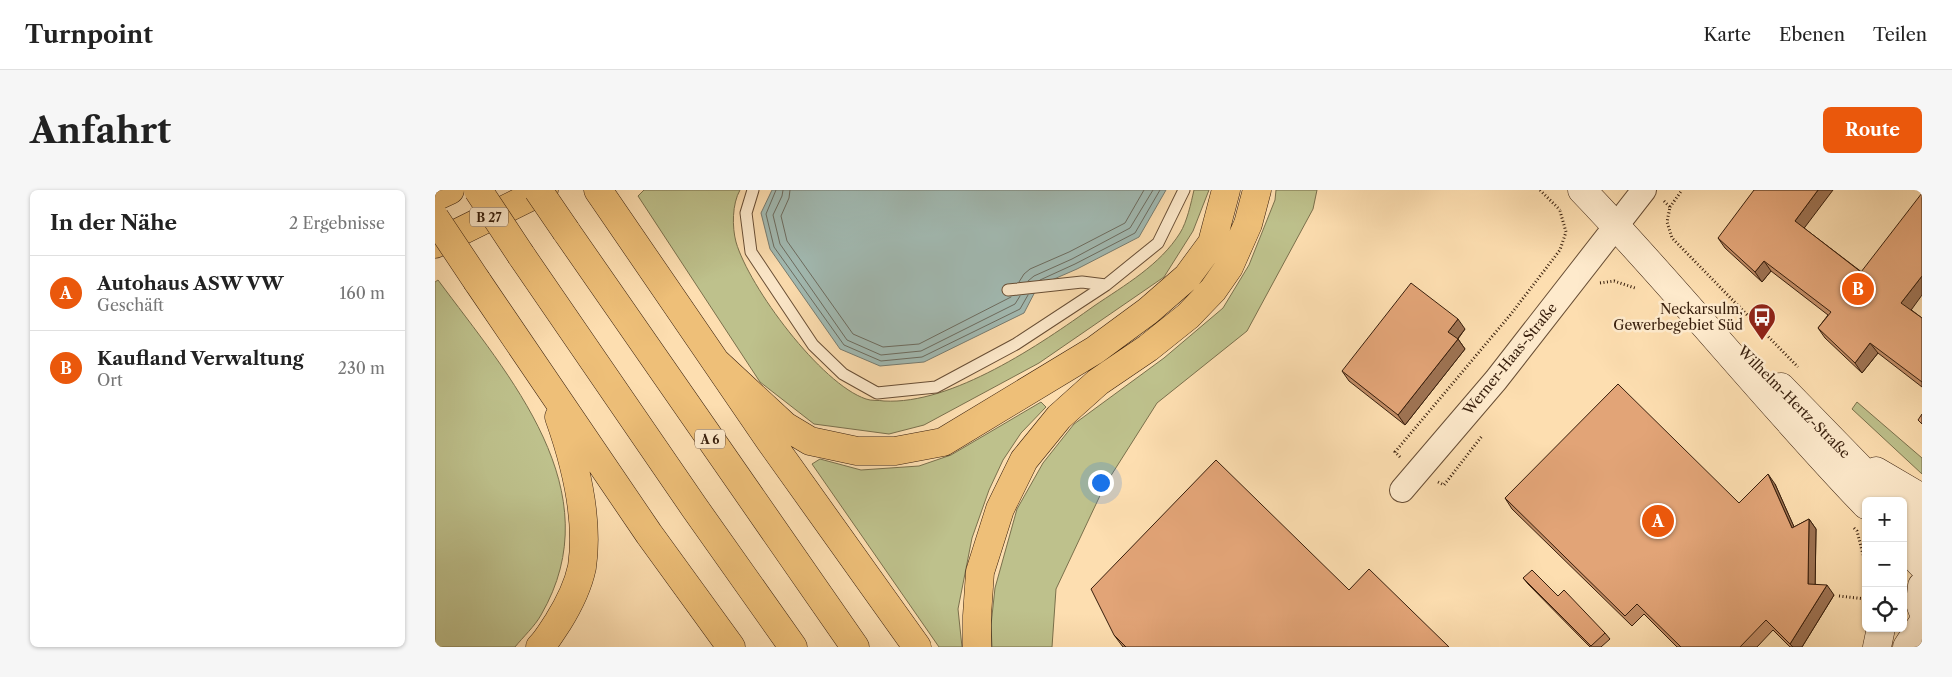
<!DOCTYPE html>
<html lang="de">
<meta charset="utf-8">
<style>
:root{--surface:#fff;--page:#f6f6f6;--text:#222;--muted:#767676;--line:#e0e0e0;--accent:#ea580c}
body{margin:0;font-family:"Libre Caslon Text",serif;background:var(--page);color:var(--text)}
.controls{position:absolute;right:15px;bottom:15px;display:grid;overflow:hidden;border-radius:8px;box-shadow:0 1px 4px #0004}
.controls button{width:45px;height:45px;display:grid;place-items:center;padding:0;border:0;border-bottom:1px solid var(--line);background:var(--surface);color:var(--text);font:25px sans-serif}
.you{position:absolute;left:665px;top:292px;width:18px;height:18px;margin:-12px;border:4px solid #fff;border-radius:50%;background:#1a73e8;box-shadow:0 0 0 8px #1a73e833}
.badge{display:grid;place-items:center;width:32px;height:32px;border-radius:50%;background:var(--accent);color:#fff;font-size:16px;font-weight:700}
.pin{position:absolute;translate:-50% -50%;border:2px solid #fff;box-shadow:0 1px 5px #0006}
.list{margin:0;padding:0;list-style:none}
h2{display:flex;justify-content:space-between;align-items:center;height:65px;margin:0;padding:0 20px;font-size:21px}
h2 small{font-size:16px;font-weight:400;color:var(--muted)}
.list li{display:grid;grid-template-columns:32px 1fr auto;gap:15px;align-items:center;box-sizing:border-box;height:75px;padding:0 20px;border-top:1px solid var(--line)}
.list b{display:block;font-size:19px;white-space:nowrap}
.list p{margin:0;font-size:16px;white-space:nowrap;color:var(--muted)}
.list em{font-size:16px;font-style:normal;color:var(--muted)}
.icon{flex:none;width:28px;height:28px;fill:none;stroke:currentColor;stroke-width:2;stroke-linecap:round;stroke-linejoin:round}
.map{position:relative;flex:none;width:1487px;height:457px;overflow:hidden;border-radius:8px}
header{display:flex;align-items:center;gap:30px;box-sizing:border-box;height:70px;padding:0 25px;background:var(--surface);border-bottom:1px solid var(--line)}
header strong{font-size:24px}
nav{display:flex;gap:28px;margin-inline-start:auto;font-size:18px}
.intro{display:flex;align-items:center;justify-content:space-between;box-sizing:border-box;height:120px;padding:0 30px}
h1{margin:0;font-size:35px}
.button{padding:12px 22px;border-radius:8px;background:var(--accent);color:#fff;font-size:18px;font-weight:700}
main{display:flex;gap:30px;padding:0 30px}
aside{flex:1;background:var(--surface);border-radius:8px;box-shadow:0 1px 4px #0004}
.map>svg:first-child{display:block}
.green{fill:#bec18c;stroke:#7a704c}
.water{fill:#a2bbb4;stroke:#777c71}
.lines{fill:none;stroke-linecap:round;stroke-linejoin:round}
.shore{stroke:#6c6c60;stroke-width:1}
.service-casing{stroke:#684e35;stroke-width:13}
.minor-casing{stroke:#684e35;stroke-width:26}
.secondary-casing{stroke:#371e0c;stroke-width:29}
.trunk-casing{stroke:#371e0c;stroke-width:29}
.motorway-casing{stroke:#371e0c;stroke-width:29}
.path{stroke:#371e0c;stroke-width:3;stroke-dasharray:1 2.5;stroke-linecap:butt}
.service{stroke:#feeacc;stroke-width:11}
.minor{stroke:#feeacc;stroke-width:24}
.secondary{stroke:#feeacc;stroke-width:28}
.trunk{stroke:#eebf78;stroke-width:28}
.motorway{stroke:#eebf78;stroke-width:28}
.motorway-bridge-casing{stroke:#371e0c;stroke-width:29;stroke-linecap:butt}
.motorway-bridge{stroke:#eebf78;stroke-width:28}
.wall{fill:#c28d66;stroke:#371e0c}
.shaded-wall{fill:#9e7353;stroke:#371e0c}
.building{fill:#e2a477;stroke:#371e0c}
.labels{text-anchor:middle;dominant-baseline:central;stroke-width:5;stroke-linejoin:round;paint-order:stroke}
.shield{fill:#feeacc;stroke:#735b46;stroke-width:1}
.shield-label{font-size:12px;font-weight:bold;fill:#371e0c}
.poi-label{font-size:14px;fill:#371e0c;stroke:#feeacc;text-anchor:end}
.street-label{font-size:14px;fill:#371e0c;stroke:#feeacc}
</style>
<header>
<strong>Turnpoint</strong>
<nav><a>Karte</a><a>Ebenen</a><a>Teilen</a></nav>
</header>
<div class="intro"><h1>Anfahrt</h1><a class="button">Route</a></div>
<main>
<aside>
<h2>In der Nähe<small>2 Ergebnisse</small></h2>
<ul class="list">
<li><span class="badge">A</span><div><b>Autohaus ASW VW</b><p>Geschäft</p></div><em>160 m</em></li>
<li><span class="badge">B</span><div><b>Kaufland Verwaltung</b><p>Ort</p></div><em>230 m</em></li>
</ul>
</aside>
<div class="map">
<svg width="1487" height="457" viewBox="0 0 1487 457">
<rect width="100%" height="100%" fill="#fddeb0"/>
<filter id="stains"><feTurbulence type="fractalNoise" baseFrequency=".004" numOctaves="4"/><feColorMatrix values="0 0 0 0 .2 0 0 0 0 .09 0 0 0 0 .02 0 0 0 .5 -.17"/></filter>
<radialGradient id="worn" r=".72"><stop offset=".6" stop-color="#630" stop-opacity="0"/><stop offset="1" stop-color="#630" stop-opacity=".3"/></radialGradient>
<path class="green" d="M209,0h96c-8,14 -8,37 -4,52 13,45 85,142 130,157 5,2 13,1 18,2 68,4 157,-57 210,-95 31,-21 66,-41 86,-73 7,-11 11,-30 14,-43h15l-16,41 -29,46 -125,86 -115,62 -35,9 -75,-10 -54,-42 -122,-186z
M841,0h41l-4,19 -66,122 -90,72 -52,82 -49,104 -4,58h-60l-1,-22 4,-37 22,-79 26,-46 31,-39 90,-66 59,-50 26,-43 26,-65z
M3,90c71,96 175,211 103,335 -6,11 -18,22 -26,32h-80v-365z
M606,212l5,5 -25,26 -18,27 -14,30 -17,48 -14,71 4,38h-23l-127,-183 8,-5 41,11 58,-4 32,-11z
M1422,212l65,56v16l-70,-65z"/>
<path class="water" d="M337,0h394l-27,47 -62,32 -39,17 -14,27 -100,49 -44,4 -40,-17 -70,-100 -9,-36z"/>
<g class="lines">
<path class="shore" d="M341,0l-10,24 8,33 70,98 37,16 41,-4 98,-48 8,-14
M348,0l-1,6 -9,19 7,29 67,96 34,15 40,-4 94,-47 5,-8
M355,0l-1,8 -8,18 6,25 66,93 30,13 36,-3 92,-47
M605,90l35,-16 60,-31 25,-43
M593,91l6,-5 38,-17 58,-31 23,-38
M584,92l5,-8 6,-5 39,-17 56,-29 19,-33"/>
<g class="service-casing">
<path id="service" d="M318,0l-7,23 5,39 62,93 30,29 34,19 59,-6 80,-43 90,-59 52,-42 26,-53
M573,100l74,-8 24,3"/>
</g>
<g class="minor-casing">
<path id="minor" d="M967,300l94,-110 148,-190"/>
</g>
<g class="secondary-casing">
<path id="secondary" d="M1147,0c98,102 186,213 284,315
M1346,197l111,114
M1441,281l46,27
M1468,323l19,19
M1468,355l19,20
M1487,396l-2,17 2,6
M1442,457l4,-19
M1472,457l15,-23"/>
</g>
<g class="trunk-casing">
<path id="trunk" d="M0,7l15,-7
M0,54l109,-54"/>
</g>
<g class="motorway-casing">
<path id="motorway" d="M163,0l172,251 147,206
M131,41l289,416
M86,65l173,252 99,140
M42,91l172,253 82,113
M281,172l69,64 25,15 47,10h38l48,-9 152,-92 53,-39 39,-34 25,-34 14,-53
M105,457c7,-7 12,-16 18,-25 10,-16 20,-36 24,-55 7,-48 -7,-105 -23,-150
M542,457v-31l3,-44 20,-63 24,-49 35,-43 39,-35 50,-34 40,-32 25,-26 16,-23 19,-43 9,-34"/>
</g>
<path class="path" d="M1105,0l20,20
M1229,11l6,6 -3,15 5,16 126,129
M1235,17l12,-17
M1165,93l14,-2 21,7
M965,267l-5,-5 116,-138 49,-64 6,-18 -6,-21
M1003,292l6,3 38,-49
M1419,338l3,3 9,35
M1404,406l27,3"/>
<use href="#service" class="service"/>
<use href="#minor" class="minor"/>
<use href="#secondary" class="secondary"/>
<use href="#trunk" class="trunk"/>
<use href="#motorway" class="motorway"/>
<g class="motorway-bridge-casing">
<path id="motorway-bridge" d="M43,0l43,65
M103,0l28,41
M0,28l42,63"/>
</g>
<use href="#motorway-bridge" class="motorway-bridge"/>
</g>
<path class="wall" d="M1369,38l118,90v69l-44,-34 -16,20 -37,-35 -7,-10 10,-13 -57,-44 -9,11 -37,-34 -7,-10z
M1030,139l-7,10 7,10 -60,76 -56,-44 -7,-10z
M1340,294l19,43 15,-8 7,10 -1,55 19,11 -32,52h-12l-17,-17 -16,17h-80l-33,-33 -12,12 -120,-117 -7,-11 234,5z
M1088,388l35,18 47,37 5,6 -9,8h-11l-62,-63z
M914,400l100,57h-326l-9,-12z"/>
<path class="shaded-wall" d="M1383,0h15l-31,41 -7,-10z
M1329,71l7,10 -9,11 -7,-10z
M1487,86v19l-13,18 -8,-10z
M1023,129l7,10 -10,13 -7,-10z
M1023,149l7,10 -60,76 -7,-10z
M1435,153l8,10 -16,20 -7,-10z
M1333,284l7,10 24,54 -7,-10z
M1374,329l7,10 -1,65 -7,-10z
M1392,395l7,10 -32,52h-9l-3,-3z"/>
<path class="building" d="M1319,0h64l-23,31 66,51 61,-79v83l-21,27 21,15v64l-52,-39 -15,20 -37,-35 13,-16 -67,-51 -9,11 -37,-34z
M976,93l47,36 -10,13 10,7 -60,76 -56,-44z
M1183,194l121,119 29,-29 24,54 17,-9 -1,65 19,1 -37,59 -24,-24 -26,27h-59l-44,-43 -12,12 -120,-118z
M1487,224v10l-4,-4z
M781,270l133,130 20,-21 80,78h-323l-12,-12 -23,-46z
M1097,380l26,26 6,-6 41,43 -14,13 -68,-68z"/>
<defs>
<g id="bus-pin" transform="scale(1.4375)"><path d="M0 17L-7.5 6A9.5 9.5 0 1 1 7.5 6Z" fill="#8f2418" stroke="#feeacc"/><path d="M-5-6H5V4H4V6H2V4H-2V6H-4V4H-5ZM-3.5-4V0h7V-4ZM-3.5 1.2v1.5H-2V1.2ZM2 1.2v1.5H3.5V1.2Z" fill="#fff"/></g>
</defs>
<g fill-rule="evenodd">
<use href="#bus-pin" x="1327" y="127"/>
</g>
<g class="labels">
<g class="shield">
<rect x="35" y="17.5" width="38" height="19" rx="4"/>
<rect x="260" y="239.5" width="30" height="19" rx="4"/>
</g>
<g class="shield-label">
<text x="54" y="27">B 27</text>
<text x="275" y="249">A 6</text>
</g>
<g class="poi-label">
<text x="1308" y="119">Neckarsulm,<tspan x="1308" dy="16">Gewerbegebiet Süd</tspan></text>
</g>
<g class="street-label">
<text transform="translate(1075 169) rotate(-51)">Werner-Haas-Straße</text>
<text transform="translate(1359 212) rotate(45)">Wilhelm-Hertz-Straße</text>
</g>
</g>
<rect width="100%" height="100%" filter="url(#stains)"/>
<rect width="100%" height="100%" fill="url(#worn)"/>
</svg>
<div class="controls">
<button>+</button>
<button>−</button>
<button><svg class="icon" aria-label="locate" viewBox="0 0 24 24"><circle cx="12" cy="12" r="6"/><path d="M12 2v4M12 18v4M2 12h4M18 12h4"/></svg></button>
</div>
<div class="you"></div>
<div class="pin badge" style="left:1223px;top:331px">A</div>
<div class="pin badge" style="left:1423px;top:99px">B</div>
</div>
</main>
